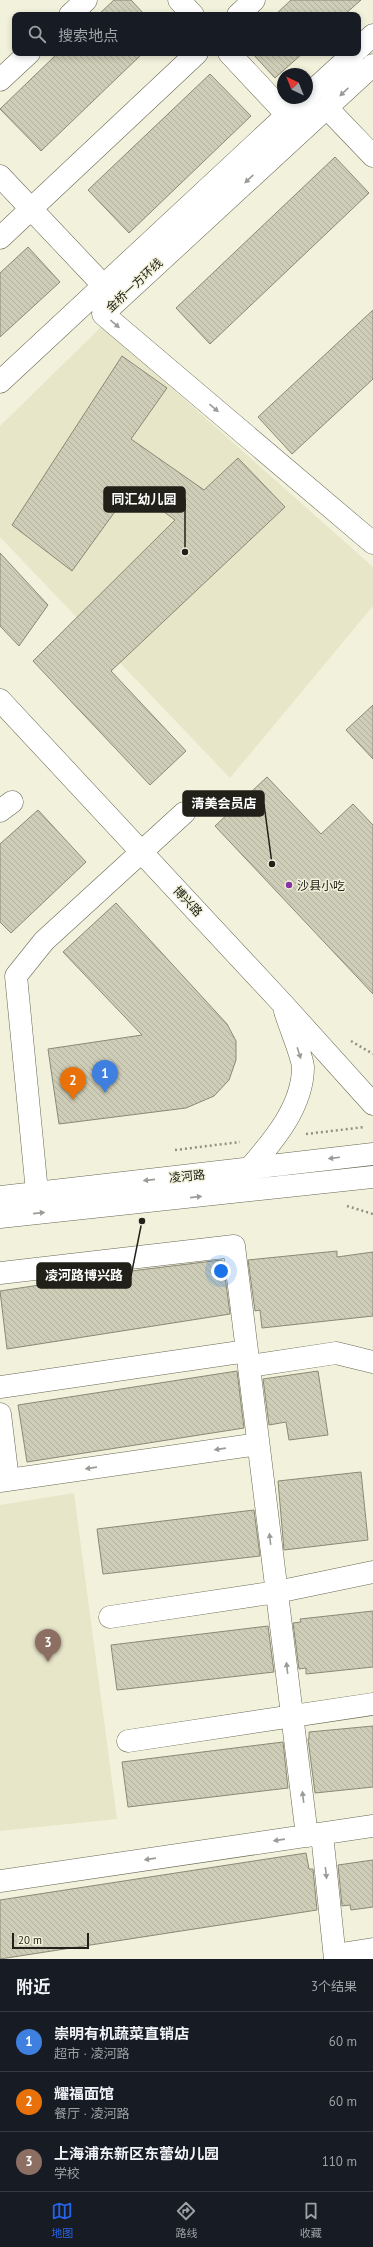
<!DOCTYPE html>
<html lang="zh">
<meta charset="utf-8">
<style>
:root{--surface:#171b24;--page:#242831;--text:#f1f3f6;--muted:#9ea1a6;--line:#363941;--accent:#2563eb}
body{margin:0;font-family:"PT Sans","Noto Sans SC",sans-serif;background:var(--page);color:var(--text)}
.compass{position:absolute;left:277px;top:68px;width:36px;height:36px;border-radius:50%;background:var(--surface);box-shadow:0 2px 6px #0003;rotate:317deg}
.scale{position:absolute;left:12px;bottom:10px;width:77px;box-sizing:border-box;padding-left:4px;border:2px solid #212119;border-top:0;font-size:11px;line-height:14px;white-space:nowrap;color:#212119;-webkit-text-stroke:3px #f2f2dc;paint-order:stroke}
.you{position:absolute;left:221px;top:1271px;width:14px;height:14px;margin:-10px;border:3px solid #fff;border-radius:50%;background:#1a73e8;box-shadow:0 0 0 6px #1a73e833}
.badge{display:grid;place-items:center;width:26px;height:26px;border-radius:50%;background:var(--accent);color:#fff;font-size:13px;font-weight:700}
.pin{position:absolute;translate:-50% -33px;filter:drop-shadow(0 1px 2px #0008)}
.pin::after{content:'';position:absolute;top:21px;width:14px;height:12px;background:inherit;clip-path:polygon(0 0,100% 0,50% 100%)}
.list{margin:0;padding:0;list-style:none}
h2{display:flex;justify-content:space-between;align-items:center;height:52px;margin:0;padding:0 16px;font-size:17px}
h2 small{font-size:13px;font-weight:400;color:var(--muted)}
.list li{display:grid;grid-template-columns:26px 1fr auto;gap:12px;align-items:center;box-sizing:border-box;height:60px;padding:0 16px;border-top:1px solid var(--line)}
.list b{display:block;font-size:15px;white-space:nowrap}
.list p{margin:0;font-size:13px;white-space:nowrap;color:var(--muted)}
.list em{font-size:13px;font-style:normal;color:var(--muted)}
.icon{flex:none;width:22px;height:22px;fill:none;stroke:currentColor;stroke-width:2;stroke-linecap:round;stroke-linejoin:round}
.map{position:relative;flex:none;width:373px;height:1959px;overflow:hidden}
.search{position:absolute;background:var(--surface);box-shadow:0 2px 6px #0003;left:12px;right:12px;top:12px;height:44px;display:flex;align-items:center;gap:10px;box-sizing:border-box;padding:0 14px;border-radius:8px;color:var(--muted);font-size:15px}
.sheet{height:232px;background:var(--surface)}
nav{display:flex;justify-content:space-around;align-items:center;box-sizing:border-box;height:56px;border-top:1px solid var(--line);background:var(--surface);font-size:11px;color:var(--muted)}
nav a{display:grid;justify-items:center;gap:2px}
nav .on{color:var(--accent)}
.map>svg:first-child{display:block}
.built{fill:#e7e6c9}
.building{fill:url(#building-back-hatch);stroke:#898975}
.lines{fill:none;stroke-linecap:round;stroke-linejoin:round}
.minor-casing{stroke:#676754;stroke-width:23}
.path{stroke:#919181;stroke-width:2.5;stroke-dasharray:2 3;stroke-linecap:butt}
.minor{stroke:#fff;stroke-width:22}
.oneway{fill:#9b9b98}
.poi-dot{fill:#8733a2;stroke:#f2f2dc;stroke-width:1.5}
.labels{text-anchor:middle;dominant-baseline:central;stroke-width:3;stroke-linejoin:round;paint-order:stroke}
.street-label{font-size:12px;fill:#212119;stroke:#f2f2dc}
.poi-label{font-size:12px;fill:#212119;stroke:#f2f2dc;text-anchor:start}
.leader{fill:none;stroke:#212119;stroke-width:1.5}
.callout-dot{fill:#212119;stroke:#f2f2dc;stroke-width:1.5}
.callout{fill:#212119;stroke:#212119;stroke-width:1.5}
.callout-label{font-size:13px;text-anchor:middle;font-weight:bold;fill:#fff}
</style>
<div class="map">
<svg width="373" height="1959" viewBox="0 0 373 1959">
<defs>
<pattern id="building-back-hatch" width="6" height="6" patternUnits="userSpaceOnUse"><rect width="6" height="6" fill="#ceceb8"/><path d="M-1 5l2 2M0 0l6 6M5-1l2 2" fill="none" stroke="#b1b19e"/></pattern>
</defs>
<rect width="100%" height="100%" fill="#f2f2dc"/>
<path class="built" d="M102,326l271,241v39l-143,172 -230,-241v-111z
M74,1493l43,326 -117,12v-326z"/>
<path class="building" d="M114,0h17l14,15h-47z
M291,0h70l-17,15h-69z
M58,53h85l-102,98 -41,-42z
M252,53h51l-28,25z
M210,74l41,42 -122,117 -41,-43z
M335,157l34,36 -159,151 -34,-36z
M28,247l32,35 -60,55v-64z
M373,310v69l-81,75 -34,-37z
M122,356l45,32 -36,51 73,51 34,-32 47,49 -174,164 75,80 -36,34 -117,-124 142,-141 -43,-32 -60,83 -60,-46z
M0,553l48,52 -29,41 -19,-20z
M373,705v54l-27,-29z
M267,777l54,57 32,-30 20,21v169l-158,-168z
M38,810l48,52 -75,71 -11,-11v-78z
M116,903l111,121 9,17v19l-7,20 -15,16 -28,12 -127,16 -11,-75 94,-14 -79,-83z
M337,1251v6l36,-5v64l-111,12 -2,-18 -5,1 -7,-51z
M221,1260l2,1 7,53 -223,35 -7,-58 139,-21z
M237,1371l7,57 -217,34 -9,-57z
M318,1371l10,64 -39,5 -3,-18 -17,3 -6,-46z
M361,1472l7,68 -84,10 -6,-69z
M254,1510l6,46 -157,18 -6,-45z
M373,1611v56l-67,7v-6l-7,1 -6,-46 8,-1 -1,-3z
M268,1626l6,46 -157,18 -6,-45z
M373,1726v61l-58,6 -7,-54h1v-7z
M283,1742l5,46 -160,19 -6,-45z
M306,1853l3,16h4l4,41 -317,49v-59z
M373,1860v47l-22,3 -1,-5 -8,1 -4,-41z"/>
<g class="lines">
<g class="minor-casing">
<path id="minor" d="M179,0l14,15
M70,15l16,-15
M238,15l16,-15
M358,49l15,-14
M229,53l58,62
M373,65l-270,249 270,229
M0,80l29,-27
M307,96l47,-43
M327,108l46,48
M0,176l103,109
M0,238l197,-185
M0,382l305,-284
M0,700l282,303 91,101
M0,811l12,-9
M250,1168c24,-28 53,-62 53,-101 -1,-12 -14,-42 -18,-56
M37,1192l-21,-216 28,-35 140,-128
M0,1197l373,-43
M0,1217l373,-40
M0,1273l234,-27 73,590
M249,1366l87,-13 37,9
M0,1387l247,-36
M0,1414l8,66
M0,1481l258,-37
M110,1617l167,-25 96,-20
M128,1741l245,-37
M322,1834l13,125
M0,1881l373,-55
M335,1955l38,-6"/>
</g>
<path class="path" d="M351,1041l22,13
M306,1134l59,-7
M175,1150l65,-8
M347,1206l26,8"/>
<use href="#minor" class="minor"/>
</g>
<defs><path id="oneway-solid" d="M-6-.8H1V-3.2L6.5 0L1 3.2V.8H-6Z"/></defs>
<g class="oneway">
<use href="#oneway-solid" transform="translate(344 92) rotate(137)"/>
<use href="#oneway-solid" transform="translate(249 179) rotate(137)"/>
<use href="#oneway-solid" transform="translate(115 324) rotate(40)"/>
<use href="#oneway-solid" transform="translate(214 408) rotate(40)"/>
<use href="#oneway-solid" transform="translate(299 1053) rotate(72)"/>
<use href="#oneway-solid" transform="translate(334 1158) rotate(173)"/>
<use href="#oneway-solid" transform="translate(149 1180) rotate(174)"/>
<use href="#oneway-solid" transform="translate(196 1197) rotate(-6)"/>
<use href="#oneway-solid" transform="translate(39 1213) rotate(-6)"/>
<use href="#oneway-solid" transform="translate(220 1449) rotate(172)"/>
<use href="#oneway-solid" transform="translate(91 1468) rotate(172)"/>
<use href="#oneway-solid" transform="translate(270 1539) rotate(-97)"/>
<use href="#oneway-solid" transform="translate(287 1668) rotate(-97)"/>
<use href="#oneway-solid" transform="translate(303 1797) rotate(-97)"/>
<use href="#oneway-solid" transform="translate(279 1840) rotate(172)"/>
<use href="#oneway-solid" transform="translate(150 1859) rotate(172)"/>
<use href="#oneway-solid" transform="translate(326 1873) rotate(84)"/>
</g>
<circle class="poi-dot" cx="289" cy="885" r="4"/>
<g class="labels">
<g class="street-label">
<text transform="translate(134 285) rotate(-43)">金桥一方环线</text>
<text transform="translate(188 901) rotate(47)">博兴路</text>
<text transform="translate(187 1176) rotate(-6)">凌河路</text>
</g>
<g class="poi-label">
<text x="297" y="885">沙县小吃</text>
</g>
</g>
<path class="leader" d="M185 552L185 499M272 864L264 804M142 1221L131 1276"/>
<g class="callout-dot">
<circle cx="185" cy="552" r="4"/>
<circle cx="272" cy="864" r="4"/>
<circle cx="142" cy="1221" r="4"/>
</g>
<g class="callout">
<rect x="104" y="487" width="81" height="25" rx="4"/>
<rect x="183" y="791" width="81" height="25" rx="4"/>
<rect x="37" y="1263" width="94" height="25" rx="4"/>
</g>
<g class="callout-label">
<text x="144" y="504">同汇幼儿园</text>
<text x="224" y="808">清美会员店</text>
<text x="84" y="1280">凌河路博兴路</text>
</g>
</svg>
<svg class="compass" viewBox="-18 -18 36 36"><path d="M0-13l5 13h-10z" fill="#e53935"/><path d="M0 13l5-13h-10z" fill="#9ea1a6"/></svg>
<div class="scale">20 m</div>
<div class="you"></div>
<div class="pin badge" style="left:105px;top:1093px;background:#3f7fe0">1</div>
<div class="pin badge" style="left:73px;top:1100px;background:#e8710a">2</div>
<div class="pin badge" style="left:48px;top:1662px;background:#8d6e63">3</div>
<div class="search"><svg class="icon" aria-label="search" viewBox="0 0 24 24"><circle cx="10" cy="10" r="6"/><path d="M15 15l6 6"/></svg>搜索地点</div>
</div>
<section class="sheet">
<h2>附近<small>3个结果</small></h2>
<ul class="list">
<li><span class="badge" style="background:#3f7fe0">1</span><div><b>崇明有机蔬菜直销店</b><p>超市 · 凌河路</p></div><em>60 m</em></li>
<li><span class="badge" style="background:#e8710a">2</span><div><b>耀福面馆</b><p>餐厅 · 凌河路</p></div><em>60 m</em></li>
<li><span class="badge" style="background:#8d6e63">3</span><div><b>上海浦东新区东蕾幼儿园</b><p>学校</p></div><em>110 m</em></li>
</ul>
</section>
<nav>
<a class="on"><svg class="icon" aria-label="map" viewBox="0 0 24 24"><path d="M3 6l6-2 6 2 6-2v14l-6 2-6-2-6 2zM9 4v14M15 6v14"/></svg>地图</a>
<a><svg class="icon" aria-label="directions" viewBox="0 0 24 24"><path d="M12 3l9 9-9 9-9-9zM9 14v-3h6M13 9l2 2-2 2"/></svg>路线</a>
<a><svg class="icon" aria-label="saved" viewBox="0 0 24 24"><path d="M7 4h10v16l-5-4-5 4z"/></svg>收藏</a>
</nav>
